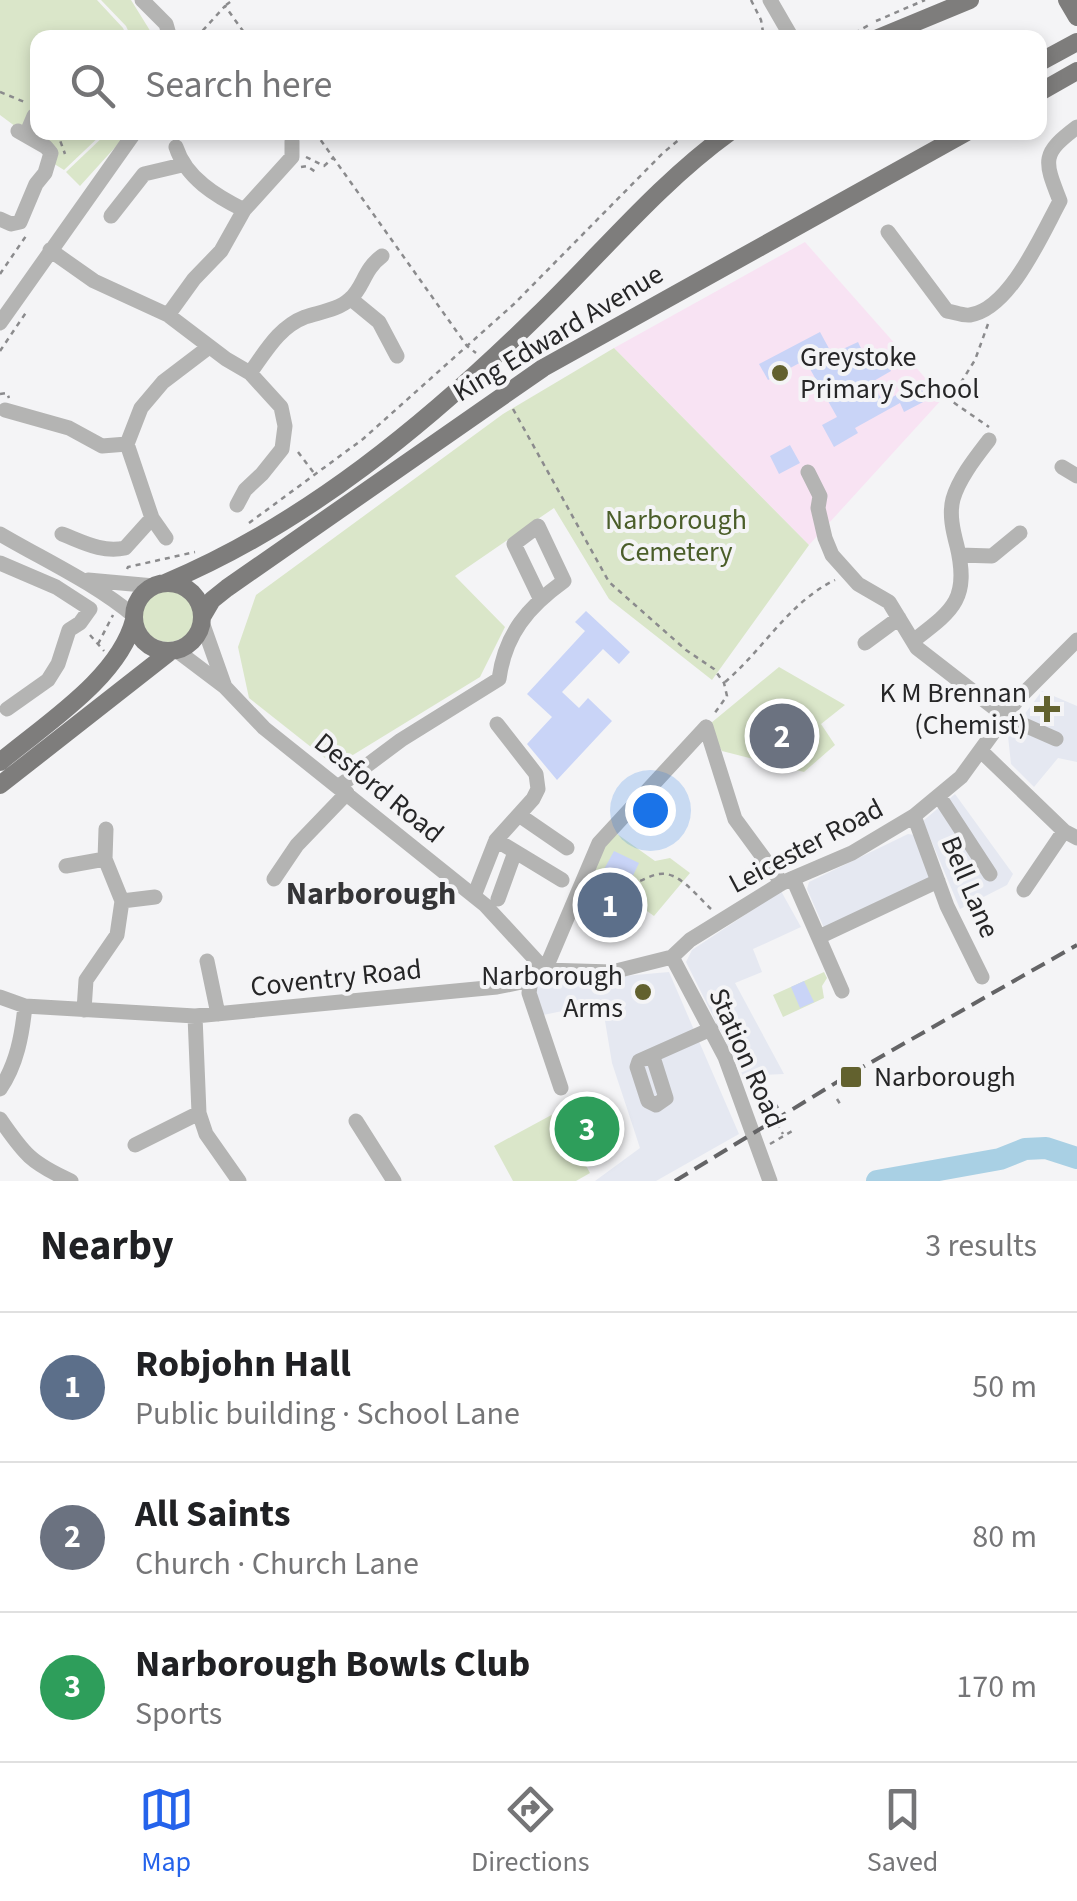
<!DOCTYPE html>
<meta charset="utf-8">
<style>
:root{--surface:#fff;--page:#f6f6f6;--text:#202124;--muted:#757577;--line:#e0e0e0;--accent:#2563eb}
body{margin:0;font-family:"Source Sans 3",sans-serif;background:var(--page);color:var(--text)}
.you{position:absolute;left:650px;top:810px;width:35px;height:35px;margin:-25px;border:8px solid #fff;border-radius:50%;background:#1a73e8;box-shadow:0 0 0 15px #1a73e833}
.badge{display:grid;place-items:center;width:65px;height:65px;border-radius:50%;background:var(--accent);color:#fff;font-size:32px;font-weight:700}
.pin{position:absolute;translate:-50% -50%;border:5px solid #fff;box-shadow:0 2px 10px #0006}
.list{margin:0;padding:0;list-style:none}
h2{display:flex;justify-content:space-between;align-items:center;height:130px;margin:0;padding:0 40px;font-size:42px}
h2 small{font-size:32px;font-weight:400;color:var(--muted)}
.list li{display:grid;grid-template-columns:65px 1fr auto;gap:30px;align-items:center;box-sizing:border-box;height:150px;padding:0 40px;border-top:2px solid var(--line)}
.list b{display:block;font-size:38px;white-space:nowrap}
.list p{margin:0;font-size:32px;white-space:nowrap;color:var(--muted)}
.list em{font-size:32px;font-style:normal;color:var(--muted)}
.icon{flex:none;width:55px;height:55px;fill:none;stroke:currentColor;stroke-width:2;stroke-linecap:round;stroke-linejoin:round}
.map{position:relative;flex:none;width:1077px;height:1181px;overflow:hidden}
.search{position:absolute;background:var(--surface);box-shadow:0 5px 15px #0003;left:30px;right:30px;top:30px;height:110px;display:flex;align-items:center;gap:25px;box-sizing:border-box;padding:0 35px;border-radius:20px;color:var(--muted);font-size:38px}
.sheet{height:580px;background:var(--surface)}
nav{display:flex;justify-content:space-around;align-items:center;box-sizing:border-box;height:140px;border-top:2px solid var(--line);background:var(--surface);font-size:28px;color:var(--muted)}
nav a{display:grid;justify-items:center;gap:5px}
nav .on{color:var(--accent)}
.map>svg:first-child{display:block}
.built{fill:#e5e8f1}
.education{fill:#f8e3f3}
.green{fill:#dae6c9}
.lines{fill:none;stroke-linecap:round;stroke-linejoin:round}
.river{stroke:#a9d0e4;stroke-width:22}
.building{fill:#c9d4f7}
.path{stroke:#8b8b8d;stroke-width:2.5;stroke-dasharray:5 5;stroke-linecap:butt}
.minor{stroke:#b4b4b3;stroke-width:15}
.major{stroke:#7e7d7c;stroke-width:18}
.rail{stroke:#646466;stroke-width:4;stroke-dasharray:15 8;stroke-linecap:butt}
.poi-dot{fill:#62612e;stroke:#f4f4f6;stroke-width:4}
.labels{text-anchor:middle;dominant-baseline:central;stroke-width:8;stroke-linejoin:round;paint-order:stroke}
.street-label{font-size:28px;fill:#262627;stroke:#f4f4f6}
.poi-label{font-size:28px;fill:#262627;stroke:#f4f4f6;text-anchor:start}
.park-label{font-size:28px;fill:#4b5e2a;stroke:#f4f4f6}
.quarter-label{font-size:32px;font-weight:bold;fill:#353537;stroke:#f4f4f6}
</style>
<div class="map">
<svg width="1077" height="1181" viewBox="0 0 1077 1181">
<rect width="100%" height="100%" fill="#f4f4f6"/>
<path class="built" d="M1042,691l35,15v56l-19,-4 -24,29 -23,-23 -3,-28z
M955,794l58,80 -6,11 -47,24 -37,-88z
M908,834l7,1 19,52 -106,50 -21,-48 2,-7z
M781,891l20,36 -48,22 9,23 -27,11 49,91 -41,2 -57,-114 6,-12z
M669,972l70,162 -83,47h-61l45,-33 -28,-85 -10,-60 -59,12 -10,-31z"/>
<path class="education" d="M805,242l138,156 -134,147 -195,-197z"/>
<path class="green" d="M0,0h97l26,28 4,9 -89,1v94l65,1 -39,37 -16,-10 3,-7 -51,-38z
M101,0h30l23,37h-23l-5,-11z
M107,133h21l-48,53 -14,-14z
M614,348l195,197 -97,135 -103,-81 -55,-91 -99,68 50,51 -25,50 -145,89 -86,-68 -11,-51 18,-52 247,-181z
M142 616a26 26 0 1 1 52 0a26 26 0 1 1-52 0Z
M779,667l66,38 -24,19 14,21 -31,27 -82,-21 -11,-19v-9z
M613,831l42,30 15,-3 20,15 -36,43 -62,-44z
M824,972l3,6 -5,8 2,12 -41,19 -10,-22z
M557,1112l33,61 -14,8h-63l-19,-35z"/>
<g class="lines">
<path class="river" d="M877,1181l123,-22 25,-10 21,-1 31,10"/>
</g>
<path class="building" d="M820,332l12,22 26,-12 10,21 15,-8 8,16 -19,11 11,20 36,-19 8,17 -23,12 -4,-9 -45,25 3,5 -24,14 -12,-22 15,-8 -32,-57 -37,20 -9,-16z
M790,445l10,18 -21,11 -9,-18z
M586,611l44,41 -11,12 -16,-15 -41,43 17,16 9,-10 24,23 -55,59 -30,-36 25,-27 -25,-23 58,-63 -10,-9z
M756,714l59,16 -8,28 -59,-16z
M614,851l25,12 -10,21 -26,-13z
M598,887l34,23 -9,13 -35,-23z
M804,981l10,21 -14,6 -9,-21z"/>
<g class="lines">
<path class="path" d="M751,0l10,20 3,18
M226,5l7,-5
M876,21l49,-21
M196,38l29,-32 23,32
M846,38l23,-13
M0,92l27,11
M57,132l8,22
M315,132l152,214 9,7
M306,157l18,9 9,-8
M301,167l6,-1 10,7
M0,274l28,-41
M988,324l-13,36 -25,40 39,27
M0,351l27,-40
M0,394l7,-1 2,5
M513,409l96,173 77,68 28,19 10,14 3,13 -13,18
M298,452l16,21
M249,523l114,-84 151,-135 149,-151 25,-21
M127,569l1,-2 67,-15
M90,635l14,16
M98,644l15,-29
M725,682c39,-33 63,-79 110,-102
M603,874c33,26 44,-9 70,2 14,6 27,23 38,33
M837,1099l5,8
M759,1104l15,-3 4,7
M767,1106l16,28
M770,1144l24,-14"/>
<path class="minor" d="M142,0l24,24 4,14
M770,0l22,38
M26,135l8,-19
M176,147c10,31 40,49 68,63
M111,216l33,-42 38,-9
M0,219l11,5 9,-2 16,-38 9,-11 6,-20 -5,-6 -28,-16
M888,232l59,79c7,1 16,5 23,4 40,-6 72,-81 90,-114 -16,-41 -19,-47 17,-74
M50,250l44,31 74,34 58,44 24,14 31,34 4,19 -3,23 -20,25 -17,16 -8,15
M351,299l28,23 18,34
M168,315l26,-36 27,-28 23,-41 48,-53v-16
M0,323l135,-191
M250,373c16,-22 29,-46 55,-56 15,-5 33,-7 45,-18 14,-12 13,-29 32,-43
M5,410l64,18 33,18 25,-2
M1062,467l15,9
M808,472l12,24 -2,12 7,30 7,17 26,29 31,18 28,46 89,69 50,22
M0,534c46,27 93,48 134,82
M62,534c21,8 40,19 63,14l27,-30
M166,538l-14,-20 -25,-74 14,-36 22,-26 46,-35
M959,555l33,1 28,-23
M0,563l56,24 34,22 -10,14 -11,7 -11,34 -10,16 -41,29
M88,580l66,6
M202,622l23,65
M913,641c39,-30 57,-41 44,-95 -4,-15 -8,-32 -4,-47 6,-21 23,-42 36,-59
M865,643l34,-25
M176,650l49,37 39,41 221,177 60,65
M706,727l29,92 47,64
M981,751l83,80 13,7
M338,787l63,-47 98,-61c6,-45 29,-72 65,-98l-26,-55 -24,18 26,54
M939,796l51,78
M519,815l48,33
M914,816l33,90 35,71
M496,840l66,40
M105,859l1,-30
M66,866l39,-7 17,42 -5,34 -31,45 -2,30
M274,879l23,-34 50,-52
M793,879l49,112
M1024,890l40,-59
M474,896l22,-56 37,-41 5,-10 -2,-15 -39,-50
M498,899l17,-47
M122,901l33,-4
M819,937l119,-56
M672,957l18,-17 92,-57 70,-30 62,-37 47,-39 56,-77 60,-60
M672,957l53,100 45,124
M207,961l11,53
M545,970l54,-127 107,-116
M531,980l-2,13 32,95
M0,997l25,9 170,10 302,-29 34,-7 14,-10 67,2 60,-15
M195,1016l4,97 7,21 33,47
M653,1057l13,41 -10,7 -8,-4 -11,-34 2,-6 72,-32
M0,1089c17,-25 22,-54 25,-83
M0,1119c24,35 31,44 71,62
M356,1121l38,60
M135,1145l64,-32"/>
<path class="major" d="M1067,0l10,17
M878,38l92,-38
M1040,62l37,-20
M1040,92l37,-21
M165,583c141,-59 264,-161 373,-268 63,-61 120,-131 192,-183
M134 617a34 34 0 1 1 68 0a34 34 0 1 1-68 0Z
M202,617l10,-17 15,-12 316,-220 424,-236
M0,762c45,-38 119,-84 134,-142
M0,785l171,-134"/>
<path class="rail" d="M675,1181l172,-105 230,-131"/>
</g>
<g class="poi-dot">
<circle cx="780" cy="373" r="10"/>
<path d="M1042 694h10v10h10v10h-10v10h-10v-10h-10v-10h10z"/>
<circle cx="643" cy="992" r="10"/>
<rect x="839" y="1065" width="24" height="24" rx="5"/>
</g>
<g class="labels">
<g class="street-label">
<text transform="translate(558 333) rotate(-31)">King Edward Avenue</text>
<text transform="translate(379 788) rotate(39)">Desford Road</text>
<text transform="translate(806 846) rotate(-28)">Leicester Road</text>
<text transform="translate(970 887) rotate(67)">Bell Lane</text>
<text transform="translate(336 978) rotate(-6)">Coventry Road</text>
<text transform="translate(747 1058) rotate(66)">Station Road</text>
</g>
<g class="poi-label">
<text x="800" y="357">Greystoke<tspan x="800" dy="32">Primary School</tspan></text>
<text x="1027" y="693" text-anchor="end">K M Brennan<tspan x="1027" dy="32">(Chemist)</tspan></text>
<text x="623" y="976" text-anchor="end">Narborough<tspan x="623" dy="32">Arms</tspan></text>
<text x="874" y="1077">Narborough</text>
</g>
<g class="park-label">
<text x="676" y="520">Narborough<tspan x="676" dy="32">Cemetery</tspan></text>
</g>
<g class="quarter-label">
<text x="371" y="894">Narborough</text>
</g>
</g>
</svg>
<div class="you"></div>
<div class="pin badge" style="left:610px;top:905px;background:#5c6f8a">1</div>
<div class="pin badge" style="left:782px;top:736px;background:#6b7280">2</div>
<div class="pin badge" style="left:587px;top:1129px;background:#2e9e5b">3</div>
<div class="search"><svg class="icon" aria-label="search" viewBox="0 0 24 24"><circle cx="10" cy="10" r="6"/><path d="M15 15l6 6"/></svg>Search here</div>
</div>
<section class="sheet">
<h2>Nearby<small>3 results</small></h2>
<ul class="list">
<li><span class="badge" style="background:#5c6f8a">1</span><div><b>Robjohn Hall</b><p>Public building · School Lane</p></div><em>50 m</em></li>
<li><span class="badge" style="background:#6b7280">2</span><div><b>All Saints</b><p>Church · Church Lane</p></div><em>80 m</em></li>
<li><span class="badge" style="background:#2e9e5b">3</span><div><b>Narborough Bowls Club</b><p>Sports</p></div><em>170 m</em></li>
</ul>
</section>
<nav>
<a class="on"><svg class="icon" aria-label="map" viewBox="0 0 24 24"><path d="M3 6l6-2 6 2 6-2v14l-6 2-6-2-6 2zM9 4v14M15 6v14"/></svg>Map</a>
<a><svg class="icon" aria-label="directions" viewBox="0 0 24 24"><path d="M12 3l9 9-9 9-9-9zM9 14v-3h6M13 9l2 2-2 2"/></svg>Directions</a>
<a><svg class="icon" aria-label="saved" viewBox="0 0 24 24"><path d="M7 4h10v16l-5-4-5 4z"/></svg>Saved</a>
</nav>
